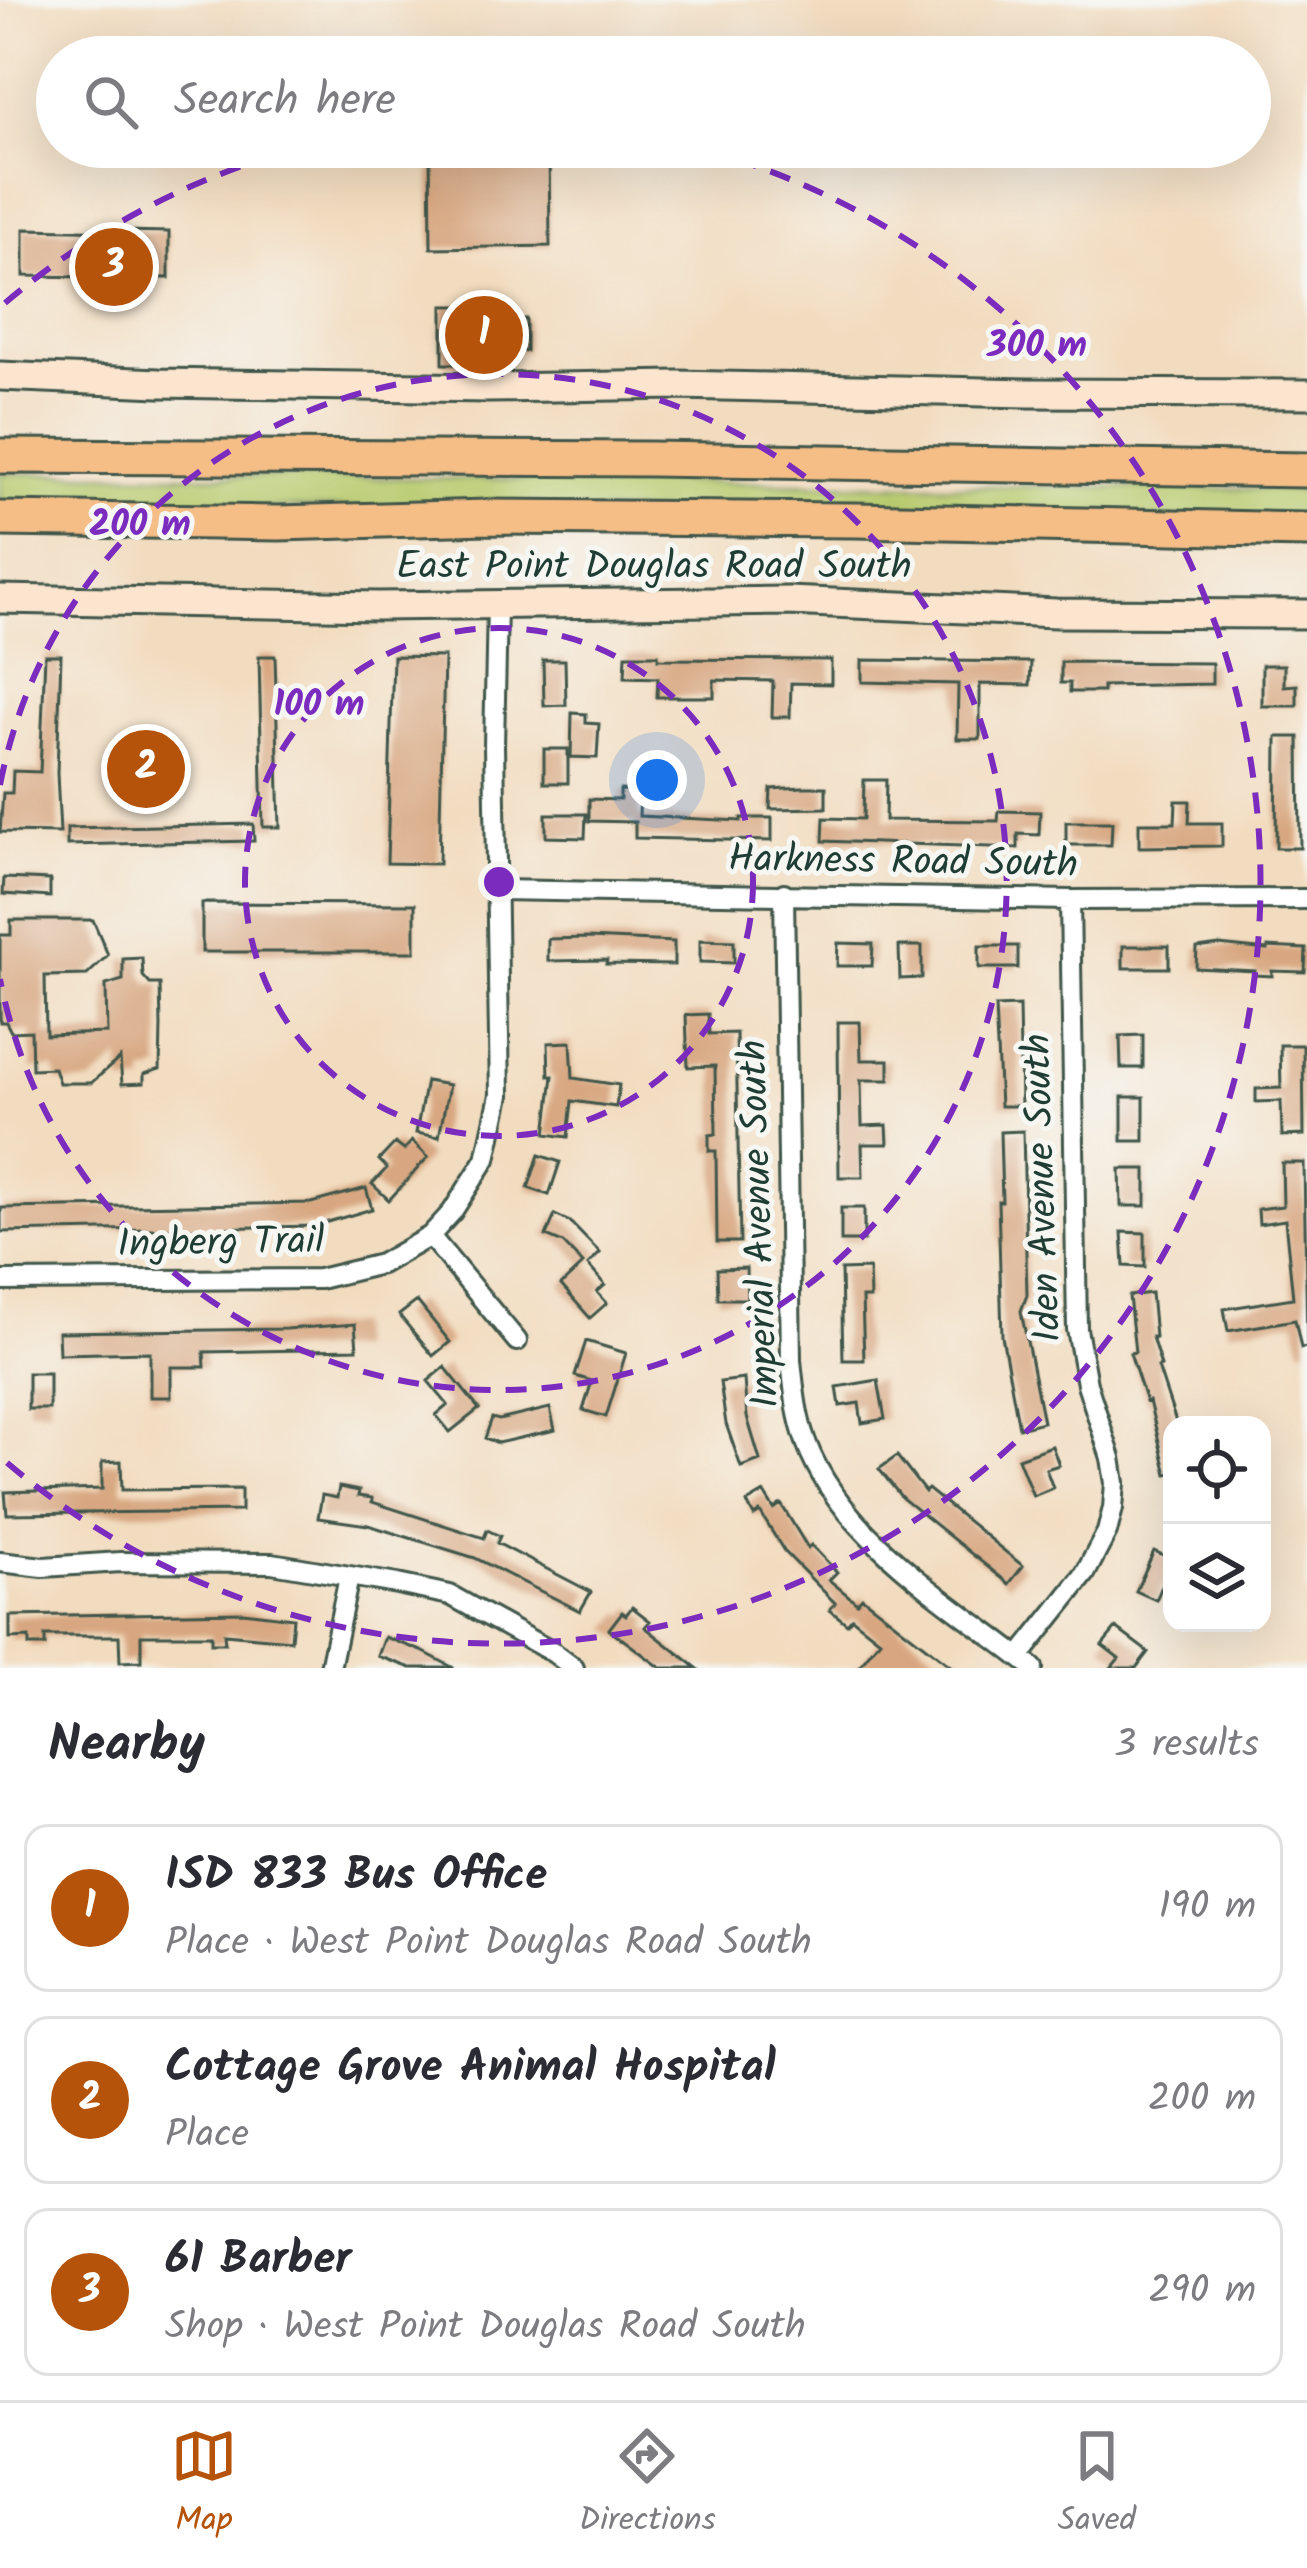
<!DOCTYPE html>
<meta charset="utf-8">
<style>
:root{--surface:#fff;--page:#f7f7f7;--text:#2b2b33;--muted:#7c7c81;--line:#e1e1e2;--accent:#b45309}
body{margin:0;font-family:Kalam,sans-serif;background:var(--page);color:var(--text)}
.controls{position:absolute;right:36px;bottom:36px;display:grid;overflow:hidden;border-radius:24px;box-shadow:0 12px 48px #0002}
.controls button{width:108px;height:108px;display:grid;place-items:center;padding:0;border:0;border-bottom:3px solid var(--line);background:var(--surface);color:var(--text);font:60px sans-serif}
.you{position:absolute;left:657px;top:780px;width:42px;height:42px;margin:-30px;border:9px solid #fff;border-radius:50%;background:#1a73e8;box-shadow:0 0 0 18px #1a73e833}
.badge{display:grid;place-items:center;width:78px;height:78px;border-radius:50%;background:var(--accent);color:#fff;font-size:39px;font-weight:700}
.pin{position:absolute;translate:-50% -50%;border:6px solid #fff;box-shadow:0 3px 12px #0006}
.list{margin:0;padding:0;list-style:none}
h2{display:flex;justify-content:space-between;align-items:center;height:156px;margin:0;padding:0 48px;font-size:51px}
h2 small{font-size:39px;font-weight:400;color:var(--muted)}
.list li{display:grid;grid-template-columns:78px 1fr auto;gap:36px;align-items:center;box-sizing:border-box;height:168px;margin:0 24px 24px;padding:0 24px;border:3px solid var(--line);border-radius:24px}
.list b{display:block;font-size:45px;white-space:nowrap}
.list p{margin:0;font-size:39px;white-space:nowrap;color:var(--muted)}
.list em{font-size:39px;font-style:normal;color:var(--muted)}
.icon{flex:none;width:66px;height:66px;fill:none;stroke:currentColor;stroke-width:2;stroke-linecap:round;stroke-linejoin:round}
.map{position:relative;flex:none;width:1307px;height:1668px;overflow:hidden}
.search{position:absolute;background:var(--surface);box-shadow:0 12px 48px #0002;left:36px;right:36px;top:36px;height:132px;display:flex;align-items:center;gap:30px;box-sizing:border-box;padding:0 42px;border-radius:66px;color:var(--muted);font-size:45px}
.sheet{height:732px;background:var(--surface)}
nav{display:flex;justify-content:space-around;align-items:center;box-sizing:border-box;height:168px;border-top:3px solid var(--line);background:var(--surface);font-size:33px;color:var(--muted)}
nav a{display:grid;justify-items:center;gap:6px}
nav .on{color:var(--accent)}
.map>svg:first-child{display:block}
.green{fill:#b8ca6d;stroke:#6c8450;stroke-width:3}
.building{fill:#d8a781}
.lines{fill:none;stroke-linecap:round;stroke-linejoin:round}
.street-casing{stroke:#3f5549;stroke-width:24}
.secondary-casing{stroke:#3f5549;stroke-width:33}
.highway-casing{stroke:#3f5549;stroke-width:39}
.street{stroke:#fff;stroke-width:18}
.secondary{stroke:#fbe5cf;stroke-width:27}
.highway{stroke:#f6be87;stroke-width:33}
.ring{fill:none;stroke:#7b2cbf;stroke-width:6;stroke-dasharray:21 15}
.labels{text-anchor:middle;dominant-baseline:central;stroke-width:10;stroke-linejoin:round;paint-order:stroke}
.street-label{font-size:39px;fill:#1f3d34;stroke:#f6f6f2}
.centre{fill:#7b2cbf;stroke:#f6f6f2;stroke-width:6}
.ring-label{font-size:36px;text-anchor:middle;font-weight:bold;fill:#7b2cbf;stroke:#f6f6f2;stroke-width:10;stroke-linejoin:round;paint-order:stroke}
</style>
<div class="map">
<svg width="1307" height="1668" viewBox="0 0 1307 1668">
<rect width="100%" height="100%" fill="#f6f6f2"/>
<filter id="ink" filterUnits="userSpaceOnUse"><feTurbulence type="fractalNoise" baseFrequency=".00833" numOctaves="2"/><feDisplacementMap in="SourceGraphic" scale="24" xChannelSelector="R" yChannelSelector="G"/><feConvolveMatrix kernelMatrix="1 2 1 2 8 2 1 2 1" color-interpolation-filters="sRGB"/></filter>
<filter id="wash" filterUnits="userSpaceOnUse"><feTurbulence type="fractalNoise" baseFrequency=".004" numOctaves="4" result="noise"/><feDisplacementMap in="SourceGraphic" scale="48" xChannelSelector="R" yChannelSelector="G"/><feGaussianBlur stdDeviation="2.7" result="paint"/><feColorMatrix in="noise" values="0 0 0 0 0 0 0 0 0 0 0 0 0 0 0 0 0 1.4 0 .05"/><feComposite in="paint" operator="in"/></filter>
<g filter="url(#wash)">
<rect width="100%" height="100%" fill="#f2dcbf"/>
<path class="green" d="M0,473l1307,17v30l-1307,-16z"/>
<g id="blocks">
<path class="building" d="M430,147h119l1,99 -119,2z
M24,229l145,3v46l-145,-2z
M443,306h61v13h22v32h-25v13h-58z
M45,655h16l-4,118 3,60 -60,-1 3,-39h9l1,-22 27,1z
M626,655h32v4l173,1v24l-40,-1 -1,34h-18l1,-36 -59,-1v17h-57l1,-19 -33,-1z
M259,656h16l5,171h-17z
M393,656l51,1 -5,207 -52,-1z
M543,660h22l1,45 -22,1z
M862,660l169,2 -1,23 -50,-1v55h-23l1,-55 -96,-2z
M1061,662l151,1v21l-109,2v6h-33v-9h-9z
M1262,665h22v21l13,-1v21h-35z
M572,713l14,1v9l13,1 -2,34 -26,-1z
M1277,737h22l1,111h-24z
M122,749h50l-1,41 -50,-1z
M544,749h24v34h-24z
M864,780h22l-1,40 113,1 1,-10 41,1 -1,23 -21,-1v14l-195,-7 1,-23 39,1z
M804,787h22v21l-56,1 1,-20z
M620,790l20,1 -1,25 102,5v-3h31v23l-137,-3v-16l-46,-1v-22l31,1z
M1176,801h14l-1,22h33v23l-83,1v-24h36z
M546,814h40l-1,24 -39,-1z
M1066,822h46l-1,23h-45z
M253,824l1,17 -187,4v-17z
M4,878l46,2v17l-47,-3z
M202,903l213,1v48h-213z
M11,920h82l15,35 -21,20 -42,1 1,59 61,-2 -1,-48 17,-5v-21l19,-1 1,18 7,8h10l1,42 -1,43 -16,5v9l-22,1 -2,-26 -29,25h-32l-5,-15 -22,1 -1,-38 -20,1 -5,-10h-6v-87h11z
M588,938l86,4v23l-68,-1 1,-4 -59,1v-22z
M700,940l34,1v22l-34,-1z
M838,943l35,1 -1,22h-35z
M1219,945l49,5v-3l38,2 -1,23 -33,-1v5l-17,-1v-4l-59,-3 1,-20z
M899,946h23v32l-22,1z
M979,946h39v22h-39z
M1123,946h46v22h-46z
M1019,1006l2,100h-21l-5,-99z
M708,1014l1,20 27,-1 4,209h-23l-1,-91h-7v-16l7,-1 -1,-68 -27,1 -2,-52z
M838,1022h22l1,38h28v20h-28l1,46 25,-1 1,19h-26l1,33h-24z
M1143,1035v33h-22l-1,-32z
M571,1042l2,36 46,7 -3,22 -44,-6 -4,36 -22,-3 7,-58h-4l-1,-33z
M1280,1045h23l1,90 -22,1 -1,-35 -25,1v-13l25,-1z
M426,1081l23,4 -10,52 -23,-4z
M1122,1097h22v44h-22z
M1023,1131l4,164 -6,16 22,111 -24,6 -17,-92 -4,-135h4l-2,-69z
M412,1141l16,16 -39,43 -17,-16 15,-16 -8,-8 16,-17 9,7z
M539,1155l21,7 -11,33 -21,-7z
M1282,1163h22l3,184 -6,1 -6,-28 -67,11 -4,-22 69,-11 -8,-78 -26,4 -1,-15 25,-3z
M1120,1169h26v37h-25z
M366,1188l6,21 -58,17 -313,6v-24l310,-5z
M841,1208h23v33h-23z
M555,1215l15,7 30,31 -12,12 17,20 -8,7 10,11 -17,15 -29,-33 22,-21 -20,-21 -17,-7z
M1122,1232l23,1v34l-21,-1z
M746,1268l1,31h-29l-1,-30z
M869,1269l1,29h-8l2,62h-21l-2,-90z
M1151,1293l4,44h-3l9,29 -3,1 19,58h-5v48l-5,1 -18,-73 -3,1 -16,-49 5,-1 -6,-56z
M417,1301l33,41 -17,14 -34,-41z
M355,1324l2,25 -153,3 1,15h-34v30h-21v-45l-91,2 -1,-22 228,-3z
M586,1341l40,12 -20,64 -23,-7 9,-29 -17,-5z
M445,1367l34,42 -29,23 -14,-17 12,-10 -20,-24z
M28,1373h21v36h-21z
M744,1379l3,38 13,43 -19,7 -15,-43 -6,-42z
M878,1380l7,39 -23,4 -3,-20 -19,3 -3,-19z
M550,1408l5,22 -57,13 -13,-5 7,-20 7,2z
M1052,1446l7,19 -13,4 7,19 -20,8 -15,-38z
M897,1456l28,36 3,-3 95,77 -14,18 -107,-86 -23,-29z
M121,1461l1,29 119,-1v22l-234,3 -2,-22 97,-3v-27z
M339,1487l20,4 -1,5 14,2v4l112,36 3,-8 13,6 -3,7 94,49 -11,19 -105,-53 -107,-33 -50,-7 4,-23 15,3z
M764,1493l10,16 7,-5 27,44 3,-3 26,27 -8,8 28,23 5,-6 91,71h-95l22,-28 -28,-22 -5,6 -17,-14 5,-7 -51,-52 -24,-39 -6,4 -7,-13z
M1154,1551l18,8v29l-9,-4 -7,16 -20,-9z
M632,1607l18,14 -5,6 52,41h-36l-52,-39 13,-17 4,3z
M243,1612l50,6 -2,22 -67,-6 1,9h-14v-8h-70v26l-21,1 -1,-26h-74v10h-16v-8l-19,1v-23z
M1116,1628l32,24 -12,16h-25l8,-10 -17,-13z
M385,1637l37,14 32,17h-43l-33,-12z"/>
</g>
</g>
<g filter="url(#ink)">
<use href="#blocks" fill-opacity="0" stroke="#3f5549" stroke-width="3"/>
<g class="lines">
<g class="street-casing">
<path id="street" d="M498,890l572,10 237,-1
M784,893l7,467c3,28 5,55 15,82 36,98 149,163 227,226
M430,1236l87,105
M0,1281l319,-2 62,-15 49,-28 22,-24 34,-53 14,-64 -6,-349 3,-141
M0,1562l43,5 78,-5 151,1 125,21 53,11 104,58 20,15
M1019,1657l66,-83 22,-42 6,-24 2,-25 -4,-25 -24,-74 -10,-55 -7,-429
M330,1668l19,-91"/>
</g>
<g class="secondary-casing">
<path id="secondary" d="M0,376l159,7 330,5 189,-3 350,8 279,1
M0,599l378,7 410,-5 268,12 251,1"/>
</g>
<g class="highway-casing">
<path id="highway" d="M0,456l651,3 656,11
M0,519l279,4 208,-6 369,3 451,10"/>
</g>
<use href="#street" class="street"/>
<use href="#secondary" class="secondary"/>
<use href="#highway" class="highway"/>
</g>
</g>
<g class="ring">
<circle cx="499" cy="882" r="254"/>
<path d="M0 785A508 508 0 1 1 0 979"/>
<path d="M5 303A761 761 0 0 1 296 149M702 149A761 761 0 1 1 5 1461"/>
</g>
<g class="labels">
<g class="street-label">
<text x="654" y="568">East Point Douglas Road South</text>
<text transform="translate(903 863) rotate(1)">Harkness Road South</text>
<text transform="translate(1044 1188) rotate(-92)">Iden Avenue South</text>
<text transform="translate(761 1224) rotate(-92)">Imperial Avenue South</text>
<text transform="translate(221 1244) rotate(-1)">Ingberg Trail</text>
</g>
</g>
<circle cx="499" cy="882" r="18" class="centre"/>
<g class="ring-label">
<text x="1037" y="356">300 m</text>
<text x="140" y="535">200 m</text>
<text x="319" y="715">100 m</text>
</g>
</svg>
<div class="controls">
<button><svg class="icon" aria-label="locate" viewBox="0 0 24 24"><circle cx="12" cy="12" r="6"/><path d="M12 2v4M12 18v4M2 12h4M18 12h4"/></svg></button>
<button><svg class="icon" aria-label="layers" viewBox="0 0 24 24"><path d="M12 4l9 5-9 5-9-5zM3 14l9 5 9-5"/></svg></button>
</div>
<div class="you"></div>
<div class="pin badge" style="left:484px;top:335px">1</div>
<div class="pin badge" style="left:146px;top:769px">2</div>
<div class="pin badge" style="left:114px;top:267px">3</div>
<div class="search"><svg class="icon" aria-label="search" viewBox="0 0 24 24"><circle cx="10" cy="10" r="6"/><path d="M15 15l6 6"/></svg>Search here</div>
</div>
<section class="sheet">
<h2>Nearby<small>3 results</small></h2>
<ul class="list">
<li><span class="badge">1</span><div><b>ISD 833 Bus Office</b><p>Place · West Point Douglas Road South</p></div><em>190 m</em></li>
<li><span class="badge">2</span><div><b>Cottage Grove Animal Hospital</b><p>Place</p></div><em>200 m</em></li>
<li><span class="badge">3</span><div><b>61 Barber</b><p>Shop · West Point Douglas Road South</p></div><em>290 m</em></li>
</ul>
</section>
<nav>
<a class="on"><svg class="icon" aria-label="map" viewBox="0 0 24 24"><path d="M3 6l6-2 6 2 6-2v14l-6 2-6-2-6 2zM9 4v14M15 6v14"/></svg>Map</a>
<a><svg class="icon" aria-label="directions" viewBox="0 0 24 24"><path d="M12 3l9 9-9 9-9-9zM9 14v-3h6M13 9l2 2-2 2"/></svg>Directions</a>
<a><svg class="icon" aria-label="saved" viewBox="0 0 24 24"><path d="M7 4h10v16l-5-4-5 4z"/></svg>Saved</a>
</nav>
